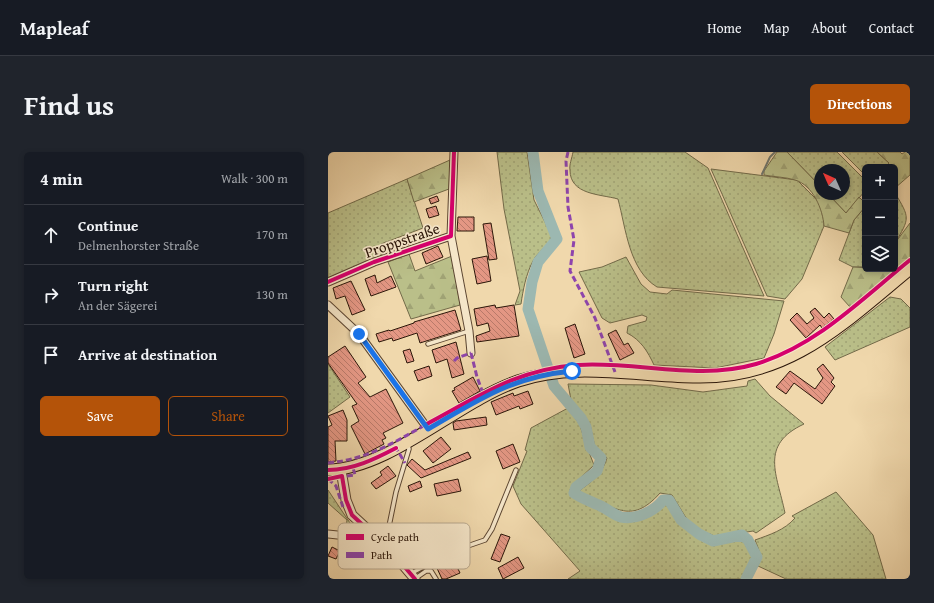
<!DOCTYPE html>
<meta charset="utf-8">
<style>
:root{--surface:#171b24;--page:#20242c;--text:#f1f3f6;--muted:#9ea1a6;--line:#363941;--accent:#b45309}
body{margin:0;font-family:"Gentium Book Plus",serif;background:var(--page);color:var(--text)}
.controls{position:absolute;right:12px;top:12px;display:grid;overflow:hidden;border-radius:6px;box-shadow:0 2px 6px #0003}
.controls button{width:36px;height:36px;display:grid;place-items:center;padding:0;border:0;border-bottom:1px solid var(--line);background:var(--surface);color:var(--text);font:20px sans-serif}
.compass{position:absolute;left:486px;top:12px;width:36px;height:36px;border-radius:50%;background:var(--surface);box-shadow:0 2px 6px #0003;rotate:315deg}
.stop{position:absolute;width:12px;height:12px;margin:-9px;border:3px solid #1a73e8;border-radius:50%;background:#fff}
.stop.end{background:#1a73e8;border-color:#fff;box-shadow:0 1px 4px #0008}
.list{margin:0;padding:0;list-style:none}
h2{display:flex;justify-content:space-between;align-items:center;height:52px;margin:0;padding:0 16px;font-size:17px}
h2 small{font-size:13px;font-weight:400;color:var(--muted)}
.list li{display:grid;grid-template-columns:26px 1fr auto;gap:12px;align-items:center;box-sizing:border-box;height:60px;padding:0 16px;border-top:1px solid var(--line)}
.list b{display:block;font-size:15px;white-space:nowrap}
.list p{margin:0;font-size:13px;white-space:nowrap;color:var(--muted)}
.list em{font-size:13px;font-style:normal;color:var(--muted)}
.actions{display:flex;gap:8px;padding:12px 16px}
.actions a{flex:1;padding:9px 0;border:1px solid var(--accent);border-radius:6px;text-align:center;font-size:14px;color:var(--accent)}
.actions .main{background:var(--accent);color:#fff}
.icon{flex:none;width:22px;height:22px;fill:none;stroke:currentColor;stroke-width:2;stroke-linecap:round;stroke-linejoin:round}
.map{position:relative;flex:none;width:582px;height:427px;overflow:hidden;border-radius:6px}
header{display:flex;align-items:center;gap:24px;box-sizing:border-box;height:56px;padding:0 20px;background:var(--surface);border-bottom:1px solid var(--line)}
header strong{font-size:19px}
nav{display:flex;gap:22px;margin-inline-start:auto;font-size:14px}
.intro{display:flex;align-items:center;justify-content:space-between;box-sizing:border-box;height:96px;padding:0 24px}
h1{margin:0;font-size:28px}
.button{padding:10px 18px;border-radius:6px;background:var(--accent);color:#fff;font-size:14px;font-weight:700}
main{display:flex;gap:24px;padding:0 24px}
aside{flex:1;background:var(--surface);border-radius:6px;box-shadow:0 2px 6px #0003}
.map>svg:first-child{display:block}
.grass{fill:url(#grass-dots);stroke:#726a49}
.forest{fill:url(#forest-firs);stroke:#726a49}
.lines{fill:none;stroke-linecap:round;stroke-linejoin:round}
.stream{stroke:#6f776e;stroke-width:2}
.river{stroke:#9cb8b1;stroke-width:11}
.building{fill:url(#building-back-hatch);stroke:#2b1609}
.service-casing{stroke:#5c4632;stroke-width:5.5}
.minor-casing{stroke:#5c4632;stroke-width:9}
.tertiary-casing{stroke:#5c4632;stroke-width:11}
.primary-casing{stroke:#2b1609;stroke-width:13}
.service{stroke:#f5e6c9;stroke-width:3.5}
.minor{stroke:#f5e6c9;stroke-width:7}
.tertiary{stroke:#f5e6c9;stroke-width:9}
.primary{stroke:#f0d8ac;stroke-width:11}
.quiet{stroke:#8e44ad;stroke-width:3;stroke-dasharray:6 3;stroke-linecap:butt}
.cycleway-casing{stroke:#f5e6c9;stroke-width:6}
.cycleway{stroke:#d6006c;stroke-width:4}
.route{stroke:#1a73e8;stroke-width:5}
.labels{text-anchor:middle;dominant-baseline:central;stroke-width:3.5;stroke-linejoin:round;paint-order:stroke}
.street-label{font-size:15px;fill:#2b1609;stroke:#f5e6c9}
.key{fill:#f5e6c9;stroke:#b8a88f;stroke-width:1}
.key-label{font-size:11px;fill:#2b1609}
</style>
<header>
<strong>Mapleaf</strong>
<nav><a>Home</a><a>Map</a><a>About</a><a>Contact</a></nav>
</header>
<div class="intro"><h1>Find us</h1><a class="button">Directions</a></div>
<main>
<aside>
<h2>4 min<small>Walk · 300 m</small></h2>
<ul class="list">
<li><svg class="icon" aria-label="ahead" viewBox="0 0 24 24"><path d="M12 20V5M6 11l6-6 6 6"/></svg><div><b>Continue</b><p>Delmenhorster Straße</p></div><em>170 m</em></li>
<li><svg class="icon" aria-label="right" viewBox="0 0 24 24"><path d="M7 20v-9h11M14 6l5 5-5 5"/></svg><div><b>Turn right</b><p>An der Sägerei</p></div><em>130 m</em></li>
<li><svg class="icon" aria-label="arrive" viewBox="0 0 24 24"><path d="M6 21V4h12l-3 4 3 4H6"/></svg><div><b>Arrive at destination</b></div></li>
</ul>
<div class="actions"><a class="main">Save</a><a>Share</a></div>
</aside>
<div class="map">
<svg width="582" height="427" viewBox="0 0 582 427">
<defs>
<pattern id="grass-dots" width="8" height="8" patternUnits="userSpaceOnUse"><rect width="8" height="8" fill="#babf89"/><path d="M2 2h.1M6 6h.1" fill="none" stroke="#a0a375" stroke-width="1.8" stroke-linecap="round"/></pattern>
<pattern id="forest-firs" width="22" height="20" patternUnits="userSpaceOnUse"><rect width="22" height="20" fill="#babf89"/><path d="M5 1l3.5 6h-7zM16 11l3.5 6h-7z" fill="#a0a375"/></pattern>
<pattern id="building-back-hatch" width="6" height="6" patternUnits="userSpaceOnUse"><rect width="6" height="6" fill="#e49784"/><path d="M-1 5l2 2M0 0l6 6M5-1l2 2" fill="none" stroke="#b97a6a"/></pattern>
</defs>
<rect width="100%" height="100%" fill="#f0d8ac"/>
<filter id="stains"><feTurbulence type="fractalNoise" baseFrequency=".005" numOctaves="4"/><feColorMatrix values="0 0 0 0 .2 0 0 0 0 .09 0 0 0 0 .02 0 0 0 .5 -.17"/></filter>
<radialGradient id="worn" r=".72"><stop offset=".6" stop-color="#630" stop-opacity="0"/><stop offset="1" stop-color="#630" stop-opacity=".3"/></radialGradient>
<path class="grass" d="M169,0h30l7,48 18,36c-4,11 -14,15 -19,25 -7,13 -10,29 -12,43l-6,1 5,-14 -16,-82z
M245,0h112l23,16 56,128 -107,-9c-28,-17 -31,-58 -39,-88 -18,-5 -48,-4 -48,-29 -1,-5 2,-12 3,-18z
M459,0h50l28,28v11l-19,22 -18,-19h16v-24h-24v16z
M514,0h35l12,11 -4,4h-20v8z
M383,17l86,11 22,22 4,13 1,11 -22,53 -17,20 -18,-3z
M79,27l16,49 -42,16 5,10 -58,24v-65z
M567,41c15,25 15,25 0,50z
M537,55v60h-12l-14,-7 15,-40z
M298,105l15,27 9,8 17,2 5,-4 112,11 -10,33 -10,24 -49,10 -61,-3c-6,-13 -13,-25 -27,-32l1,-7 18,-5 1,-4 -5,-2 -32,8 -8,-5 -23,-46 23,-5z
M562,145l11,2 9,9v19l-75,33 -10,-13z
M0,212l22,33 -22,16z
M427,227l15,17 34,28c-45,21 -27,50 -19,89l-29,20 -3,-2 -36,6 -15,-6 -14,-10 -16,-26 -12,-2c-30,34 -46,12 -80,1v-4c13,-9 22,-16 27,-32l-13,-14 -4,-20 -19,-24 -3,-16 83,1 52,7 44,-6 1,-5z
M240,256l12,17 5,17 9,23 -19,18 -5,7 3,7 26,11 18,11 37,-5 8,-10h5l10,16 34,22 27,-5 8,3 9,16 -11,23h-176l12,-8 -59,-67 -8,-18 14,-35 -2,-1 6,-22z
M0,338l26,39 -2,4 -7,1 2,-14 -19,-17z
M508,340l37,43 13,44h-100l-28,-13c4,-10 1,-16 -3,-26 14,-5 30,-10 40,-22l-3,-2z"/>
<path class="forest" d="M449,0h10l33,34v8h8l18,19 13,-16 6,6v4l-11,13 -5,13 -25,-7c-1,-16 -11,-41 -29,-46 -9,-3 -21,-3 -31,-5v-4z
M549,0h23l2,2 3,-2h5v23l-15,13v-21h-10l4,-4z
M122,8l-1,29 -35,13 -7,-23z
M582,71v35l-60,49 -9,-10 12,-30 42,2v-26z
M81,102l6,17 37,-15 8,49 -49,14 -23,-57z"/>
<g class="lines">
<path class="stream" d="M434,22l8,-17 5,-5"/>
<path class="river" d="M205,0l5,39 19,48 -19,23 -6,20 -4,27 26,77 27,32 5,9 4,20 11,11 -4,13 -21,16 -2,6c7,5 14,7 22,11 9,3 16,10 25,13 15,3 34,-6 42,-17h6l12,20 18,14 14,7 29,-6 6,5 9,17 -11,22"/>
</g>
<path class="building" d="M109,44l2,5 -8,3 -2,-5z
M108,54l3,9 -10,3 -3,-9z
M130,65h16v14h-17z
M163,71l6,36 -8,1 -6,-36z
M79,86l2,6 -13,4 -2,-6z
M110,94l5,11 -17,7 -4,-11z
M159,104l4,25 -14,3 -5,-25z
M47,123l2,8 14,-7 5,11 -25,9 -6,-17z
M23,129l14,29 -13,5 -7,-19 -9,3 -3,-11z
M167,153l1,3 18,-3 5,31 -42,6 -1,-6 14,-5 -2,-8 -11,3 -3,-17z
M487,156l9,10 5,-5 5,6 -12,9 -2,-3 -14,13 -16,-18 7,-7 10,11 7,-6 -4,-6z
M127,158l6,20 -41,13 -3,-10 -24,8 -1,-3 -13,4 -3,-8 13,-4 1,1 24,-8v-1z
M247,172l10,30 -11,4 -9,-30z
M288,178l8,15 4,-2 6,10 -14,7 -12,-26z
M128,190l8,32 -12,4 -5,-19 -11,4 -4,-13z
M17,194l21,31 -8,6 12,14 16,-8 17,34 -20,10 3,5 -4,2 2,4 -19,10 -14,-28 8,-5 -7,-15 5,-2 -29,-41v-6z
M82,197l4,12 -7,2 -4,-12z
M495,212l11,14 -3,4 4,4 -13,18 -28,-21 -8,11 -10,-7 14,-16 25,18 8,-11 -6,-9z
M101,214l3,10 -14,5 -4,-10z
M145,225l7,14 -21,12 -7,-12 3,-1 -1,-2z
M200,239l5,13 -13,5 -1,-3 -23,9 -5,-13 22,-9 1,3z
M15,258l4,10v21h-12l1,20 -8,1v-35l4,-2 -4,-9z
M158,265l1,8 -33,5 -1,-7 3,-2z
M113,285l10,12 -18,14 -10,-12z
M185,292l7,18 -17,7 -7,-18z
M140,300l3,6 -50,20 -14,-13 5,-6 13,11z
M60,314l8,10 -20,13 -5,-6 11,-8 -2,-3z
M130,327l3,12 -24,5 -3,-12z
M92,329l2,6 -12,5 -2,-6z
M173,382l9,3 -10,25 -9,-3z
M4,395l8,4 -4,8 -8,-3z
M190,405l6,11 -21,11 -5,-11z
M125,406l7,15 -14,6h-4l-6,-13z"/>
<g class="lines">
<g class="service-casing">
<path id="service" d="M100,192l41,-13
M55,391l4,-7 9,-44 13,-43 -1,-4
M84,421l41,-22 32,-11 7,-11 24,-59
M88,426l10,-7h5l5,8"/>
</g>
<g class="minor-casing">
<path id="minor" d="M126,0l-3,84 18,95 2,22
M0,130l46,-20 77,-26
M0,153l31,29 69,95
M0,382l28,3 10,-7"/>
</g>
<g class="tertiary-casing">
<path id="tertiary" d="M13,318l5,30 6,15 40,37 23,27"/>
</g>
<g class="primary-casing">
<path id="primary" d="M0,318c62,-1 129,-68 190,-89 56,-19 116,-5 175,-4 95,3 149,-52 217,-108"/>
</g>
<use href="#service" class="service"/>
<use href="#minor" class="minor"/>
<use href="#tertiary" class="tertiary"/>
<use href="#primary" class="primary"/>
<path class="quiet" d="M240,0l-2,9 2,46 6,33 -4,31 25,47 20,54
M143,201l6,24 7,19
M126,209l3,-3 14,-5
M67,294l10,17
M0,311c40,-4 65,-20 99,-39
M10,325l17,-2 -3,-11
M0,327l8,7 7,21"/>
<g class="cycleway-casing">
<path id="cycleway" d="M0,130l46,-20 77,-26 3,-84
M97,273c53,-28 92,-56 153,-60 59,-4 120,16 178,-1 60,-18 106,-65 154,-104
M0,318c25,0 47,-11 68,-22
M0,327l14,-3 4,24 6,15 40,37 23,27"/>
</g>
<use href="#cycleway" class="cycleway"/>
</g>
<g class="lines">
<path class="route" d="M31,182l69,95c52,-30 83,-52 144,-58"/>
</g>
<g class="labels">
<g class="street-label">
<text transform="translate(74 88) rotate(-19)">Proppstraße</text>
</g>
</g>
<rect x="10" y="371" width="132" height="46" rx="6" class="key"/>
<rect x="18" y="382" width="18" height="6" fill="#d6006c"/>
<rect x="18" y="400" width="18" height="6" fill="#8e44ad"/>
<g class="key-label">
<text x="43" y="389">Cycle path</text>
<text x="43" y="407">Path</text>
</g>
<rect width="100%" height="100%" filter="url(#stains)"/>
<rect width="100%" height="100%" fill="url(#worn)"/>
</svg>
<div class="controls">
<button>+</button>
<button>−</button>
<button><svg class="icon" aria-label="layers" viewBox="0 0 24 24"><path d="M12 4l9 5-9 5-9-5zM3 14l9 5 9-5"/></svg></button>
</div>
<svg class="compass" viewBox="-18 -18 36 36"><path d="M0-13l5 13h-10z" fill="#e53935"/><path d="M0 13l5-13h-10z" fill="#9ea1a6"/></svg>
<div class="stop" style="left:244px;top:219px"></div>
<div class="stop end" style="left:31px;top:182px"></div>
</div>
</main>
